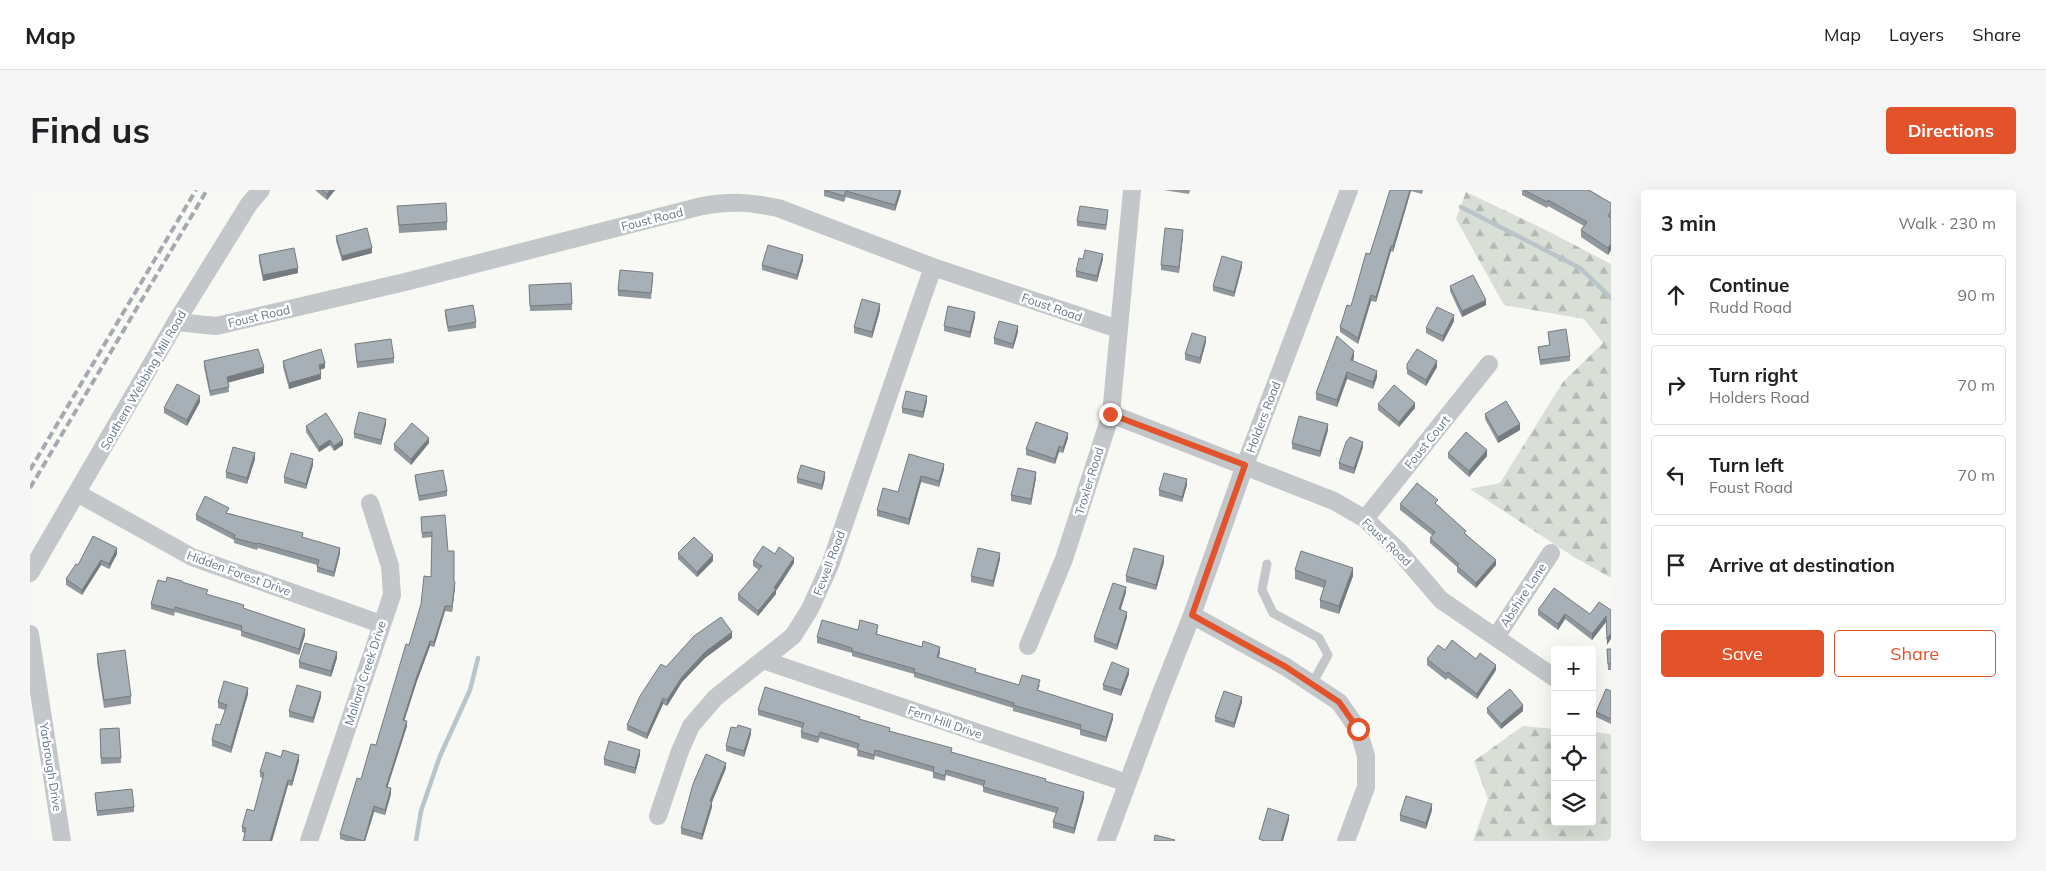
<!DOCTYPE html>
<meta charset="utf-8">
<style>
:root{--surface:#fff;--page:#f6f6f6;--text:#202124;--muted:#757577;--line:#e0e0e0;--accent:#e2532b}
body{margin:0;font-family:Mulish,sans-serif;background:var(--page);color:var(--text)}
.controls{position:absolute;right:15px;bottom:15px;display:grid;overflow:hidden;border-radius:5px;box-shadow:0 5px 20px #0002}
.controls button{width:45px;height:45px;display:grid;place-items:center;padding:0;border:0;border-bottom:1px solid var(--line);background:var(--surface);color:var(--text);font:25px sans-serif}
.stop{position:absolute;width:15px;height:15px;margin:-11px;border:4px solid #e2532b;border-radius:50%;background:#fff}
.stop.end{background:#e2532b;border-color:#fff;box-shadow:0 1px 5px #0008}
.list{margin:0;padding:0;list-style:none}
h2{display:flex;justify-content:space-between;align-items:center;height:65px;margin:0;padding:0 20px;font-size:21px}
h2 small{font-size:16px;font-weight:400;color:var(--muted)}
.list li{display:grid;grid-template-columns:32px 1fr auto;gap:15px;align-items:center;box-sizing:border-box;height:80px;margin:0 10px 10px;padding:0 10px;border:1px solid var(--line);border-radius:5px}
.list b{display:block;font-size:19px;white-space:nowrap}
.list p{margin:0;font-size:16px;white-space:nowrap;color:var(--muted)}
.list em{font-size:16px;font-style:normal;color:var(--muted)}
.actions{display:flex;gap:10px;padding:15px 20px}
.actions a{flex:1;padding:11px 0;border:1px solid var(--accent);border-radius:5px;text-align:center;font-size:18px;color:var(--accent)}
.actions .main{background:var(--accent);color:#fff}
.icon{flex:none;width:28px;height:28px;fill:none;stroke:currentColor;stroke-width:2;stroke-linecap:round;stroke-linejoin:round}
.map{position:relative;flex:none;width:1581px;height:651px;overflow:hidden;border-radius:5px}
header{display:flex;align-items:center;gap:30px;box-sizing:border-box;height:70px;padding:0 25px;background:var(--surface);border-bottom:1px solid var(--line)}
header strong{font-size:24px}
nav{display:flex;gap:28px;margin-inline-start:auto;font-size:18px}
.intro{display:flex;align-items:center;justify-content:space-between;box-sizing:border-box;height:120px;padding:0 30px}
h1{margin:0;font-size:35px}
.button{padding:12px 22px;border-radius:5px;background:var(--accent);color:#fff;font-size:18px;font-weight:700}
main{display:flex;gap:30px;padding:0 30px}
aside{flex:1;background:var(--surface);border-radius:5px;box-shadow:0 5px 20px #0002}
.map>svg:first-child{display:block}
.forest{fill:url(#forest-firs)}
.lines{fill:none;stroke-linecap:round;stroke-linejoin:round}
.stream{stroke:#b9c5c9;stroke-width:4.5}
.lane{stroke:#c3c7ca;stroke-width:9}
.street{stroke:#c3c7ca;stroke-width:18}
.rail{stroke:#a4aab0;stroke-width:4;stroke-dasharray:8 4;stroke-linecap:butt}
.wall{fill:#90979d}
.shaded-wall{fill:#757b7f}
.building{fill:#a7b0b6;stroke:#757b7f}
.route{stroke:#e2532b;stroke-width:6}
.labels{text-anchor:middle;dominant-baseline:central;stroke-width:5;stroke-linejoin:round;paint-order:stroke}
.street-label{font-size:12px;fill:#677886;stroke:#fff}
</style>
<header>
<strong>Map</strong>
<nav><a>Map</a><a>Layers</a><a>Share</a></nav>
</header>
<div class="intro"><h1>Find us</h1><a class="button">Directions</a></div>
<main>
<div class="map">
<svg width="1581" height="651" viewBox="0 0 1581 651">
<defs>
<pattern id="forest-firs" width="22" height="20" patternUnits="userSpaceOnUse" patternTransform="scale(1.25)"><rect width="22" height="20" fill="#d9dfd6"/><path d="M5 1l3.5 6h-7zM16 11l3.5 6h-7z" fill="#b4bab3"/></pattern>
</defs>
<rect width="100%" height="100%" fill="#f8f8f5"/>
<path class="forest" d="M1436,2l78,37 67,35v314l-37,-21 -104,-68 30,-6 63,-101 40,-39 -19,-24 -80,-14 -48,-86z
M1493,536l32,3v93h37v-90l19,2v107h-138l15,-42 -14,-38z"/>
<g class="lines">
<path class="stream" d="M1431,17l119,61 31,30
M386,651l5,-30 19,-55 30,-66 8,-32"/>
<path class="lane" d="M1237,374l-5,26 11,23 46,25 9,17 -16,29"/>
<path class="street" d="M146,132l40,4 189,-44 297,-76c30,-5 46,-4 76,2l155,59 185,62
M1081,224l223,87 31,18 34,32 42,49 114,78
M47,303l115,64 189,67
M1335,329l124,-155
M0,383l146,-251 73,-118 12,-14
M1162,425l94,52 53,35 19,27 8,27v31l-20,54
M0,444l32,207
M1466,447l55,-84
M998,456l36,-87 47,-145 21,-224
M733,470l364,123
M628,626l22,-65 11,-25 24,-28 78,-62 17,-27 20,-44 103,-298
M279,651l83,-246 -2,-29 -20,-63
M1076,651l54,-145 32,-81 53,-150 104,-275"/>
<path class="rail" d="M0,280l166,-280
M0,298l177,-298"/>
</g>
<path class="wall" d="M285,0h20l-8,10z
M794,0h77v2l-6,19 -49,-14 -2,5 -20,-6z
M1133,0h27l-1,4z
M1360,0h33l-1,4 -11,-3 -18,61 -2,-1 -15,51 -5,-1 -13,43 -18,-12v-5l11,-21 19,-52z
M1492,0h67l22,13v47l-3,5 -27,-18v-7l3,-4 -36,-20 -1,2 -25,-13z
M367,16l50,16v8l-48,3z
M1078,26l-2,14 -29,-4v-5z
M306,46l36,17 -30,8 -6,-20z
M1153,46l-4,37 -18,-3v-5z
M229,65l39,18 -35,8 -4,-20z
M1053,69h20l-6,23 -21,-5v-6z
M773,70l-6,20 -35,-10v-5z
M1212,77l-8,30 -21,-6v-5z
M623,88l-2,21 -33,-3v-6z
M541,93l1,27 -42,1 -1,-26z
M1420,96l36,19 -24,12 -12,-26z
M415,120l31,12v6l-28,4 -3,-17z
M850,120l-8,28 -18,-5v-6z
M945,127l-5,21 -26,-7v-5z
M1424,131l-11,21 -17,-9v-5z
M988,142l-5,17 -19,-5v-6z
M1518,142l22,24v5l-30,4 -2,-18 11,-2z
M1176,152l-6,22 -15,-4v-6z
M325,154l39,14v5l-37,5z
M1324,167l-1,4 24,16 -4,12 -26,-10 -10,28 -21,-7v-7z
M174,171l60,12 -36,9 1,10 -19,4 -6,-29z
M253,171l42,7 -5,2 1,9 -32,10 -6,-22z
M1377,174l30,3 -11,19 -19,-12z
M897,211l-4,17 -21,-5v-5z
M170,212l-13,24 -23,-13v-5z
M1348,214l37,4 -16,19 -21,-17z
M1455,224l35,16 -22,13 -13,-24z
M356,234l-5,21 -27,-7v-5z
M276,236l37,19 -9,6 -4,-6 -11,7 -13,-20z
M1298,240l-8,27 -28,-8v-6z
M1038,248l-5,15 -4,-1 -4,12 -29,-9v-6z
M399,253l-18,22 -17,-15v-6z
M1333,257l-9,27 -15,-5v-6z
M1418,263l39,3 -18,21 -21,-19z
M879,264l35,15 -5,18 -18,-5 -12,43 -32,-9v-6l21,-18z
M225,269l-8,25 -21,-6v-6z
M283,275l-7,24 -22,-6v-6z
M385,285l32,16v5l-28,5 -4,-21z
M767,288h28l-3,12 -25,-7z
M1006,288l-5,27 -20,-4v-6z
M1157,295l-5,17 -23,-6v-6z
M1370,314l38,1 58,60 -20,23 -19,-16v-5l-27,-24v-5l2,-3 -32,-25z
M199,323l74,24 37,16 -6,24 -17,-5v-7l-59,-17 -1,2 -23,-7v-3l-38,-20v-5z
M391,327l27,34 7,36 -3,25 -7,-1 -11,36 -4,-1 -13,35 -13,39 3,6 -20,61 4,7 -6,21 -11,-3 -9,29h-19l-6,-2v-5l21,-55 15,-34 33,-100 22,-68 1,-40 -10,1z
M648,363l35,8 -16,16 -19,-18z
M87,364l-8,15 -8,-4 -19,30 -16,-10v-6l12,-14z
M745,364l19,9 -18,28v3l-18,22 -20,-16v-6l21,-24 -6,-4v-5z
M970,369l-7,28 -22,-5v-6z
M1134,372l-8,28 -30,-8v-6z
M1265,380l58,6 -14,38 -19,-6v-8l4,-12 -29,-9z
M136,392l16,1 26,12 97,40 -6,20 -58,-19v-5l-66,-19 -1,4 -23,-7v-5z
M1096,402l-5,17 6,8 -10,33 -23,-8v-5z
M1508,420l52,4 21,-4 -4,35 -1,-23 -14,18 -27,-21 -7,11 -20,-15z
M828,440l20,1 -1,3 63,18 -1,5 37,15 43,13h21l-2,5 75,29 -7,23 -26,-7v-5l-67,-19v-3l-99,-31v-3l-62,-18v-3l-35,-10v-6z
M702,448l-27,20 -23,24 -15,24 -4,-2 -16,35 -20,-9v-5l39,-58z
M1577,459h4v21h-3z
M1415,460l31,9 20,11 -19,29 -29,-21 -2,2 -19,-15v-6z
M67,464l34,42v8l-27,4 -7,-46z
M307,468l-6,19 -32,-9v-6z
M1099,484l-8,22 -18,-6v-5z
M1581,501v33l-15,-7v-5z
M218,504l-17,59 -19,-7v-6l8,-15 5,-15 -7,-2v-6z
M291,507l-8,26 -24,-6v-6z
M1212,512l-8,26 -19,-6v-5z
M1457,518l36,3 -22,18 -14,-16z
M728,520l102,9 30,12 62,21 94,29 38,17 -10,36 -21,-6v-6l3,-9 -73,-21v-6l-37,-11 -1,6 -12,-3v-6l-58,-16 -1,4 -17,-4 1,-7 -38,-11 -2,5 -17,-5v-6l1,-4 -44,-13z
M89,538l2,35 -20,1 -1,-35z
M721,544l-7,23 -18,-6v-5z
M610,565l-5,19 -31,-9v-6z
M251,567l18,4 -7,25 -4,-1 -16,56h-29l2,-8 -3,-1v-5l12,-16 9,-33 -3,-1v-5z
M696,578l-14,34v5l-10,33 -21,-6v-6z
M65,603l39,14v5l-37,4z
M1402,620l-6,19 -26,-8v-6z"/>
<path class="shaded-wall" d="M300,0h5l-8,10v-6z
M870,0h1v2l-6,19v-6z
M1380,0h1l-18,62v-6z
M1153,40v6l-4,37v-6z
M1581,54v6l-3,5v-7z
M1361,56v5l-15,51v-5z
M342,58v5l-30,8v-5z
M1073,64v5l-6,23v-6z
M773,65v5l-6,20v-5z
M1212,72v5l-8,30v-5z
M268,78v5l-35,8v-6z
M1341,105v6l-13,43v-6z
M1456,110v5l-24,12v-6z
M850,114v6l-8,28v-6z
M945,122v5l-5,21v-6z
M1424,125v6l-11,21v-6z
M988,136v6l-5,17v-5z
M1176,147v5l-6,22v-6z
M1324,161v6l-3,10v-7z
M1407,171v6l-11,19v-6z
M295,173v5l-6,2v-5z
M234,177v6l-37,10v-6z
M1347,181v6l-4,12v-7z
M1317,182v7l-10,28v-7z
M291,184v5l-32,10v-6z
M170,206v6l-13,24v-6z
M897,206v5l-4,17v-6z
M1385,213v5l-16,19v-5z
M356,229v5l-5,21v-5z
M1298,234v6l-8,27v-6z
M1490,234v6l-22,13v-6z
M1038,243v5l-5,15v-5z
M399,248v5l-18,22v-6z
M300,250v5l-11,7v-5z
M313,250v5l-9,6v-5z
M1333,252v5l-9,27v-6z
M1029,256v6l-4,12v-5z
M1457,260v6l-18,21v-6z
M225,263v6l-8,25v-6z
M283,269v6l-7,24v-5z
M914,274v5l-5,18v-6z
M795,282v6l-3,12v-5z
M1006,282v6l-5,27v-6z
M891,286v6l-12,43v-6z
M1157,289v6l-5,17v-5z
M87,358v6l-8,15v-5z
M310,358v5l-6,24v-5z
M970,363v6l-7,28v-6z
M683,365v6l-16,16v-5z
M1134,366v6l-8,28v-5z
M764,368v5l-18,28v3l-18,22v-5z
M71,370v5l-19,30v-5z
M1466,370v5l-20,23v-5z
M1323,378v8l-14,38v-8z
M425,392v5l-3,25v-6z
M1096,397v5l-7,22v-5z
M415,416v5l-11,36v-5z
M1097,422v5l-10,33v-5z
M1535,424v5l-7,11v-6z
M1576,426v6l-14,18v-6z
M275,439v6l-6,20v-6z
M702,442v6l-27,20 -23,24 -15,24v-6l15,-23 23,-25z
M1581,443v6l-4,6v-6z
M400,451v5l-13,35 -14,44v-5l14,-44z
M910,457v5l-3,10v-5z
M307,462v6l-6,19v-6z
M1466,475v5l-19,29v-5z
M1099,479v5l-8,22v-6z
M218,498v6l-17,59v-6z
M291,502v5l-8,26v-5z
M1212,507v5l-8,26v-5z
M633,508v6l-16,35v-5z
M1493,515v6l-22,18v-5z
M1083,524v5l-7,23v-5z
M377,531v5l-21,66v-5z
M721,539v5l-7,23v-6z
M610,560v5l-5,19v-6z
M269,565v6l-7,25v-5z
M696,573v5l-14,34v5l-10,33v-6l8,-33z
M258,590v5l-16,56h-2z
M361,598v6l-6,21v-5z
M1054,602v6l-10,36v-6z
M1402,614v6l-6,19v-6z
M344,616v6l-9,29h-1z
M1259,625v5l-6,21h-2z"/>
<path class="building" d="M292,0h8l-3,4z
M794,0h76l-5,15 -49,-14 -2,5z
M1360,0h20l-17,56h-2l-15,51 -5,-2 -13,43 -18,-11 7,-22 4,1 15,-53 4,1z
M1494,0h65l15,9 7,4v8l-3,5 3,2v26l-3,4 -27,-18 6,-8 -39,-22 -1,2z
M416,13l1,19 -48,3 -2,-19z
M1050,16l28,4 -2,15 -29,-4z
M337,38l5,20 -30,8 -6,-20z
M1135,38l18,2 -4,37 -18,-2z
M738,55l35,10 -6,20 -35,-10z
M264,58l4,20 -35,7 -4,-20z
M1055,60l18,4 -6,22 -21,-5 3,-13 4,1z
M1192,66l20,6 -8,30 -21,-6z
M590,80l33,3 -2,20 -33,-3z
M1443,85l13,25 -24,11 -12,-25z
M541,93l1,21 -42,2 -1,-21z
M832,109l18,5 -8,28 -18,-5z
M443,115l3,17 -28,5 -3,-17z
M918,116l27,6 -5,20 -26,-6z
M1407,117l17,8 -11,21 -17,-8z
M969,131l19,5 -5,18 -19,-6z
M1536,139l4,27 -30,4 -2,-13 12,-2 -2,-13z
M1162,143l14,4 -6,21 -15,-4z
M1307,146l17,15 -3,9 26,11 -4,11 -26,-10 -10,28 -21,-7z
M361,149l3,19 -37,4 -2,-18z
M228,159l6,18 -37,10 2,10 -19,4 -6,-30z
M291,159l4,14 -6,2 2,9 -32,9 -6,-22z
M1387,159l20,12 -11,19 -19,-11v-5z
M147,194l23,12 -13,24 -23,-12z
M1364,195l21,18 -16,19 -21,-18z
M876,201l21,5 -4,16 -21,-4z
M1476,211l14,23 -22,13 -13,-23z
M329,222l27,7 -5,21 -27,-7z
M296,223l17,27 -9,6 -4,-6 -11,7 -13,-21z
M1269,226l29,8 -8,27 -28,-8z
M1006,232l32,11 -5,15 -4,-2 -4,13 -29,-10z
M382,233l17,15 -18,21 -17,-15z
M1436,242l21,18 -18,21 -21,-18z
M1320,247l13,5 -9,26 -15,-5 7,-21z
M203,257l22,6 -8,25 -21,-6z
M261,263l22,6 -7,25 -22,-7z
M879,264l35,10 -5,17 -18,-5 -12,43 -32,-9 6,-22 15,4z
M771,275l24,7 -3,13 -25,-7z
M988,278l18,4 -5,27 -20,-4z
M413,280l4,21 -28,5 -4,-21z
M1134,283l23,6 -5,18 -23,-7z
M1387,293l21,17 -3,3 31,28 -2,2 32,27 -20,23 -19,-17 2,-2 -29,-26 5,-6 -35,-28z
M175,306l24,12 -3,5 77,20 -1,4 38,11 -6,24 -17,-5 2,-7 -61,-17 -1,1 -23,-6 1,-3 -39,-20z
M415,325l3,36h6v30l1,1 -3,24h-7l-11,36 -4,-1 -13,35 -14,44 4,1 -21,66 5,1 -6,22 -11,-4 -10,35 -24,-7 17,-56 4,1 10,-35 5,1 30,-101 3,1 12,-41 3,-28 7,1 1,-45 -10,1 -1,-16z
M63,346l24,12 -8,16 -8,-4 -19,30 -16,-11 10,-15 2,1z
M664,347l19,18 -16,17 -19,-19z
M733,356l12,8 4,-7 15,11 -20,30 2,1 -18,22 -20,-17 24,-28 -9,-5z
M948,358l22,5 -7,28 -22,-5z
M1104,358l30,8 -8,29 -30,-9z
M1271,361l52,17 -14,38 -19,-6 6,-19 -31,-11z
M137,387l15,4v1l26,8 -2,4 38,11 -1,3 62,21 -6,20 -58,-18 1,-5 -67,-19 -1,3 -23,-6 7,-24 8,2z
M1083,393l13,4 -7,22 8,3 -10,33 -23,-8z
M1524,398l36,26 9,-12 12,8v23l-4,6 -1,-23 -14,18 -27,-20 -7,10 -20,-14z
M691,427l11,15 -27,20 -23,25 -15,23 -4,-2 -16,36 -20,-9 13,-29 21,-32 5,3 28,-31z
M792,430l36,10 2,-10 18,5 -2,9 46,13 1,-6 17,6 -3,10 39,12 -1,3 44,13 3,-10 18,5 -3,10 76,24 -7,23 -26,-8 1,-4 -68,-20 1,-2 -100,-31 1,-3 -63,-18v-3l-35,-11z
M1422,450l24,19 4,-6 16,12 -19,29 -29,-22 -2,2 -19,-15 11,-14 7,5z
M275,453l32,9 -6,19 -32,-9z
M1577,459h4v15h-3z
M95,460l6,46 -27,4 -7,-46z
M1082,472l17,7 -8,21 -18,-5z
M194,491l24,7 -17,59 -19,-7 4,-16 4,1 7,-20 -9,-3z
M267,495l24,7 -8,26 -24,-7z
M735,497l95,30 -1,2 31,9 -1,3 63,17 -1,4 95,27 -1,2 39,11 -10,36 -21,-6 5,-14 -75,-21 2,-6 -39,-11 -1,6 -12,-4 1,-5 -59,-17 -1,5 -17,-5 2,-6 -39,-12 -2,5 -17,-5 3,-9 -46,-13z
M1480,499l13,16 -22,19 -14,-16z
M1576,499l5,2v28l-15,-7z
M1194,501l18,6 -8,26 -19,-6z
M708,535l13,4 -7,22 -18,-5 5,-19 6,1z
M89,538l2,30h-20l-1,-29z
M579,551l31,9 -5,18 -31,-9z
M253,560l16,5 -7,26 -4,-1 -18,61h-27l3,-13 -4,-1 5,-18 7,2 10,-38 -4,-1 6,-20 15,5z
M676,564l20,9 -16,38h2l-10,33 -21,-6 12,-44z
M102,599l2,18 -37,4 -2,-18z
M1376,606l26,8 -6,19 -26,-8z
M1238,618l21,7 -8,26h-17l-5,-2z
M1125,645l20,5 -1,1h-20z"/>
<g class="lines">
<path class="route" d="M1080,224l135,51 -53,150 94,52 53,35 19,27"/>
</g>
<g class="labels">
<g class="street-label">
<text transform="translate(622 29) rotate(-14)">Foust Road</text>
<text transform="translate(1022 117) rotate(19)">Foust Road</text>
<text transform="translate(229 126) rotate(-13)">Foust Road</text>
<text transform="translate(113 190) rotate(-60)">Southern Webbing Mill Road</text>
<text transform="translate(1233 227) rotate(-69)">Holders Road</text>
<text transform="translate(1397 252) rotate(-51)">Foust Court</text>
<text transform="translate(1059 291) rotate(-73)">Troxler Road</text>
<text transform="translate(1357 352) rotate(44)">Foust Road</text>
<text transform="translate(799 373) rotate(-69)">Fewell Road</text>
<text transform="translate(209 383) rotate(20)">Hidden Forest Drive</text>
<text transform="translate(1493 405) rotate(-57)">Abshire Lane</text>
<text transform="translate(335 483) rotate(-72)">Mallard Creek Drive</text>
<text transform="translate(915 532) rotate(19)">Fern Hill Drive</text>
<text transform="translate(21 577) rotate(81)">Yarbrough Drive</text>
</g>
</g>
</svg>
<div class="controls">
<button>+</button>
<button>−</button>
<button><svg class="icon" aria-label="locate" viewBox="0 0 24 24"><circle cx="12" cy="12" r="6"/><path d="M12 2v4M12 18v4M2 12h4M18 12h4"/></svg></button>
<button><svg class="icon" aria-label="layers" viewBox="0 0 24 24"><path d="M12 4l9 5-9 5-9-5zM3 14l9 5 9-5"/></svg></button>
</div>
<div class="stop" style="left:1328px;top:539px"></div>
<div class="stop end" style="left:1080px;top:224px"></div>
</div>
<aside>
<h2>3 min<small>Walk · 230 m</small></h2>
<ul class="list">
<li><svg class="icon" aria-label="ahead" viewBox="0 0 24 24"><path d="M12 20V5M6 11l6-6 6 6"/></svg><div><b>Continue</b><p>Rudd Road</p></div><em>90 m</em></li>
<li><svg class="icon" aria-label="right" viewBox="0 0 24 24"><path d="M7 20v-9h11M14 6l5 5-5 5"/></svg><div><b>Turn right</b><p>Holders Road</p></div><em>70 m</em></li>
<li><svg class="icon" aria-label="left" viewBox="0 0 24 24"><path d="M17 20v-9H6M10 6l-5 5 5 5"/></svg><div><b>Turn left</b><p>Foust Road</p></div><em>70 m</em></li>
<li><svg class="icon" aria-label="arrive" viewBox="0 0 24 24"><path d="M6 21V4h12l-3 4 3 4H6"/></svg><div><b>Arrive at destination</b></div></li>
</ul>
<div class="actions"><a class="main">Save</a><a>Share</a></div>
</aside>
</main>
